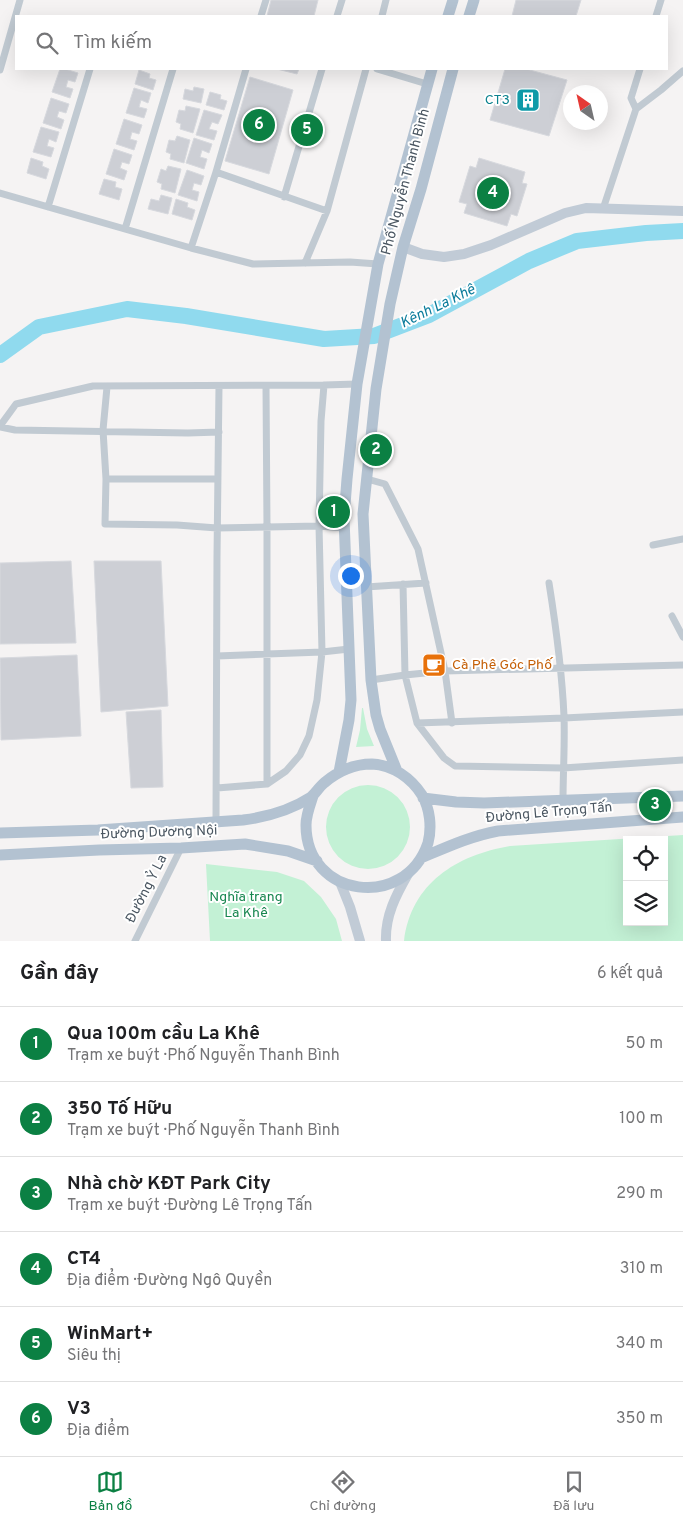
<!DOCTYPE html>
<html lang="vi">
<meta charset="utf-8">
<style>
:root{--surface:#fff;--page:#f2f2f2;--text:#202124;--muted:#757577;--line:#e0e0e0;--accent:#0b8043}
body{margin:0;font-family:Overpass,sans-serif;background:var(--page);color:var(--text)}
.controls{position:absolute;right:15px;bottom:15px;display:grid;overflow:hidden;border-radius:0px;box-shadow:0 5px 20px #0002}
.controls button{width:45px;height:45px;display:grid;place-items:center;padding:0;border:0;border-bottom:1px solid var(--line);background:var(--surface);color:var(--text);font:25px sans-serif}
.compass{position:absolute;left:563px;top:85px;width:45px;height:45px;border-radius:50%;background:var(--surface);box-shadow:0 5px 20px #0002;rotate:326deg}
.you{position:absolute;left:350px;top:575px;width:18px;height:18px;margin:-12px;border:4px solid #fff;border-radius:50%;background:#1a73e8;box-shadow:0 0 0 8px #1a73e833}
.badge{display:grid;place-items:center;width:32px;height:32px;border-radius:50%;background:var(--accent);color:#fff;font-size:16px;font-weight:700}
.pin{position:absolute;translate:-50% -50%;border:2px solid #fff;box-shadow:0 1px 5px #0006}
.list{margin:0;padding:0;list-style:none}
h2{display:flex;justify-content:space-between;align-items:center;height:65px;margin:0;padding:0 20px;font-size:21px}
h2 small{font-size:16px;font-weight:400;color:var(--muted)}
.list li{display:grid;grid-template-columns:32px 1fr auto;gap:15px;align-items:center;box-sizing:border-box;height:75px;padding:0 20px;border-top:1px solid var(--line)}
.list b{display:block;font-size:19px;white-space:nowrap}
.list p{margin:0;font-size:16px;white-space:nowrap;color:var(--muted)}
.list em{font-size:16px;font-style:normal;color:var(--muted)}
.icon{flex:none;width:28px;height:28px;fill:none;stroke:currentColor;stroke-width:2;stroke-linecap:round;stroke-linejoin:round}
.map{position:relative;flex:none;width:683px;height:941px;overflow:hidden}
.search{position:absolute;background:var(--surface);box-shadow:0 5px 20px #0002;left:15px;right:15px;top:15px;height:55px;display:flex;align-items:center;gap:12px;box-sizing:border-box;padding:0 18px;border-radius:0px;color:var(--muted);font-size:19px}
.sheet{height:515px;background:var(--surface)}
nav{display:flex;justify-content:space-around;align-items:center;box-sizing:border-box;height:70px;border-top:1px solid var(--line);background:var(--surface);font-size:14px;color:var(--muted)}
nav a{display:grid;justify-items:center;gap:2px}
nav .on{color:var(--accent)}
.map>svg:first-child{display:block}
.green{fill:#c3f1d5;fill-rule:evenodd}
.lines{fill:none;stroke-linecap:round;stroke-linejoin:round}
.river{stroke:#90daee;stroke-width:16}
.building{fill:#cdcfd5;stroke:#d7d9de}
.street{stroke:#c1cad2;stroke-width:7}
.secondary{stroke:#c1cbd6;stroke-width:10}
.primary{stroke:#b3c2d1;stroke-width:11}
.labels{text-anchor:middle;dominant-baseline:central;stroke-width:4;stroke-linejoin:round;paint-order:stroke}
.culture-label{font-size:14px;fill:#0d838f;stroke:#fff;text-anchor:end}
.street-label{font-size:14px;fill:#4a5661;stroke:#fff}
.food-label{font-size:14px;fill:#c56008;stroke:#fff;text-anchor:start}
.park-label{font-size:14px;fill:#17864f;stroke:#fff}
.water-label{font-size:15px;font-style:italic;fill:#0c7c9b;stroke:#fff}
</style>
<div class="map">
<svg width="683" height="941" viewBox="0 0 683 941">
<rect width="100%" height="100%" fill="#f5f3f3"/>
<path class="green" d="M362,708h1l4,21 7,17 -18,1 4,-17z
M326 827a42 42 0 1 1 84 0a42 42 0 1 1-84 0Z
M683,835v106h-279c7,-58 53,-86 106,-95zM627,840h37v82h-37z
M206,864l71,8 27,9 17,16 15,22 6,22h-132z"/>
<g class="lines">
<path class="river" d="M0,355l39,-28 88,-18 59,7 138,23 50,-3 55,-21 100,-54 48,-20 69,-8 37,-2"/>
</g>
<path class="building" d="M271,0h47l-4,16h-47z
M516,0h65l-5,16h-64z
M60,69h5l13,4 -3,9 -7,-2 -2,7 7,2 -3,9 -18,-6z
M277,69h22l-2,5z
M505,69h21l41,11 -18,56 -59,-16z
M139,70l11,4 -1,4 7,2 -3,10 -18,-6z
M250,77l43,13 -24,84 -44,-13z
M194,87l10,2 -3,14 -18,-4 2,-10 8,2z
M134,88l17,5 -3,10 -7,-3 -2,7 8,2 -3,9 -18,-5z
M210,92l11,3 -1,4 7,2 -3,9 -18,-5z
M51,98l18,6 -3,9 -7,-2 -2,6 7,3 -3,9 -18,-6z
M186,106l14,3 -7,24 -13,-4 1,-5 -5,-2 3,-12 6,1z
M204,110l18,5 -4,9 -6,-2 -3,7 8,2 -3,9 -18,-5z
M124,119l18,6 -3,9 -7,-2 -2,7 7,2 -3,9 -18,-6z
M41,127l18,5 -3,10 -7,-3 -2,7 7,2 -3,9 -18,-5z
M177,136l13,4 -6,23 -14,-4 1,-5 -5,-2 3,-12 6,1z
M194,138l18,6 -3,9 -7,-3 -2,7 7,2 -3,10 -18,-6z
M114,149l18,6 -3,9 -7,-2 -2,6 7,3 -3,9 -18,-6z
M31,158l12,4 -1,4 7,3 -3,10 -19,-6z
M479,158l46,14 -3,11 5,1 -10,32 -6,-2 -4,12 -43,-13 3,-9 -8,-2 11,-36 6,2z
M168,166l13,3 -6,24 -14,-4 1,-5 -5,-2 4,-13 5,2z
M187,170l17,6 -3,9 -7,-2 -2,7 7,2 -2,9 -19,-6z
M104,179l12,3 -1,5 7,2 -3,11 -20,-6z
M161,195l11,3 -4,16 -20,-5 3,-10 8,2z
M176,199l12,4 -1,4 8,3 -3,10 -20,-6z
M71,561l5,82 -76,1v-81z
M94,561h67l7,145 -67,6z
M77,655l4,81 -80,4 -1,-82z
M161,710l2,77 -32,1 -5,-76z"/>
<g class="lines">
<path class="street" d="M261,16l5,-16
M337,16l5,-16
M382,16l4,-16
M656,16l5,-16
M377,69l50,15
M0,70l20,-70
M636,109l25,-19 22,-19
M216,172l111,39
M0,193l191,55 62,16 97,-2 28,2
M284,197l38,-128
M48,207l42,-138
M603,209l33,-100 -5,-11 9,-29
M125,229l48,-160
M191,248l25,-76 30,-103
M305,263l22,-52 39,-142
M266,386l1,141v257
M107,387l-4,43 3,49 -1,45 72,1 40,3 102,-2 25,2
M0,426l16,-22 77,-18 231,-1 33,-1
M0,427l15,3 173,3 31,-1
M106,479h112
M367,479l18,5 33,65 27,122 7,52
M653,545l30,-6
M549,583c7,44 13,88 15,133 1,28 -1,57 -1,85
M403,584l2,91 12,48 27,35 11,8 108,2 120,-8
M366,587l60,-4
M672,616l11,21
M217,656l105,-4 27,-3
M371,680l34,-5 40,-4 238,-6
M417,723l147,-5 119,-6
M217,788l50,-4 19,-13 14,-16 9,-19 8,-36 5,-48 -3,-126 2,-105 3,-36
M216,821l1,-264 2,-171
M135,941l46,-93"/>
<path class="secondary" d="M403,247l19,7 22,3 20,-3 27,-9 74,-32 21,-5 97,3
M340,882l10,25 10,34
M386,941c-1,-25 10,-46 22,-67"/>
<path class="primary" d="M448,16l5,-16
M469,16l5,-16
M397,771l-17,-42 -4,-14 -5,-35 -8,-166 13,-125 14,-85 13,-57 18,-58 32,-120
M339,772l10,-52 2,-20 -7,-182 3,-39 10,-95 21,-120 54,-195
M423,798l33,4 28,1 199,-7
M0,833l98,-3 145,-10c24,-3 48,-10 68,-23 5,-4 8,-10 13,-14 14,-12 30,-19 48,-19 21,1 39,14 50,31 8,14 10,32 6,48 -23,68 -122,55 -122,-18 0,-10 4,-20 7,-29
M0,855l99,-5 82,-2 64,-4 43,7 29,10
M421,858c26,-11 50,-22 77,-27l185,-14"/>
</g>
<defs>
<g id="building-square" transform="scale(1.25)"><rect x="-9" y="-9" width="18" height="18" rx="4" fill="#0f9aa8" stroke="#fff"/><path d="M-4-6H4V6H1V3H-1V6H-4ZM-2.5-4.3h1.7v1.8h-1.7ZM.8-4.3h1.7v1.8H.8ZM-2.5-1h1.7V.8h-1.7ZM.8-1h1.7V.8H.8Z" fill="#fff"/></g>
<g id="cafe-square" transform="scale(1.25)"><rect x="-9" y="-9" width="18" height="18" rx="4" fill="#e8710a" stroke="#fff"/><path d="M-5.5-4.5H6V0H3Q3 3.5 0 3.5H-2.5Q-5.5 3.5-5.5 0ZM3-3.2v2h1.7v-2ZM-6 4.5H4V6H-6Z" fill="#fff"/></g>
</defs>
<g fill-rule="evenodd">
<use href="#building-square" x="528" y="100"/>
<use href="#cafe-square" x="434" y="665"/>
</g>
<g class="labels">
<g class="culture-label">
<text x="510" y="100">CT3</text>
</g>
<g class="street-label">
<text transform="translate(406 182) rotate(-75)">Phố Nguyễn Thanh Bình</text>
<text transform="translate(549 813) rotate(-5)">Đường Lê Trọng Tấn</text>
<text transform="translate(159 833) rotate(-2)">Đường Dương Nội</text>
<text transform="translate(147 889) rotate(-63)">Đường Ỷ La</text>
</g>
<g class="food-label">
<text x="452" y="665">Cà Phê Góc Phố</text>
</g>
<g class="park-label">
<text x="246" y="897">Nghĩa trang<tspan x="246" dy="16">La Khê</tspan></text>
</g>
<g class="water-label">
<text transform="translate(438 307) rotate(-26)">Kênh La Khê</text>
</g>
</g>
</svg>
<div class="controls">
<button><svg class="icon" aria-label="locate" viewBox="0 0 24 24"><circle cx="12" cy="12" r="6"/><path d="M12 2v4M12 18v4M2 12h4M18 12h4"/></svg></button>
<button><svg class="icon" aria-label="layers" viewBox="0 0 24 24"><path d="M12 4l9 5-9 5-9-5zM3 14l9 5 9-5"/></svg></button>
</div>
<svg class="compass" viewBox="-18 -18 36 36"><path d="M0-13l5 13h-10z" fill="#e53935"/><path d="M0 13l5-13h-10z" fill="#757577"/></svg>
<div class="you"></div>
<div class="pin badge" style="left:334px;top:512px">1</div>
<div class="pin badge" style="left:376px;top:450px">2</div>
<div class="pin badge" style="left:655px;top:805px">3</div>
<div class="pin badge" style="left:493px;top:193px">4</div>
<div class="pin badge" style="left:307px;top:130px">5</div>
<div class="pin badge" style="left:259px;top:125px">6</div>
<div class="search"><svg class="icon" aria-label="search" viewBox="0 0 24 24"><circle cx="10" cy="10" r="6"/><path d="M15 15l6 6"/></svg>Tìm kiếm</div>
</div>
<section class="sheet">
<h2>Gần đây<small>6 kết quả</small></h2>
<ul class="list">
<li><span class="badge">1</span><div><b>Qua 100m cầu La Khê</b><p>Trạm xe buýt · Phố Nguyễn Thanh Bình</p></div><em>50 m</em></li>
<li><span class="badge">2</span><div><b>350 Tố Hữu</b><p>Trạm xe buýt · Phố Nguyễn Thanh Bình</p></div><em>100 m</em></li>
<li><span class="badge">3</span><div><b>Nhà chờ KĐT Park City</b><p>Trạm xe buýt · Đường Lê Trọng Tấn</p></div><em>290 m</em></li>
<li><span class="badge">4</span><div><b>CT4</b><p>Địa điểm · Đường Ngô Quyền</p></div><em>310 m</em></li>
<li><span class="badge">5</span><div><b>WinMart+</b><p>Siêu thị</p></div><em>340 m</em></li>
<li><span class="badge">6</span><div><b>V3</b><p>Địa điểm</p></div><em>350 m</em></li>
</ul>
</section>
<nav>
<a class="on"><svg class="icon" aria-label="map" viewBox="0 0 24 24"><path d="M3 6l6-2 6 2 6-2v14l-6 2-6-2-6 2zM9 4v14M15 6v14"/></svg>Bản đồ</a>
<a><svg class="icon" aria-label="directions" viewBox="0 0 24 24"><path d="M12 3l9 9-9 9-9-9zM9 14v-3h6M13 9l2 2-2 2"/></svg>Chỉ đường</a>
<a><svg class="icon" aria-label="saved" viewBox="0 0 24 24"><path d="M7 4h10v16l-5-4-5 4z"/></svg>Đã lưu</a>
</nav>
